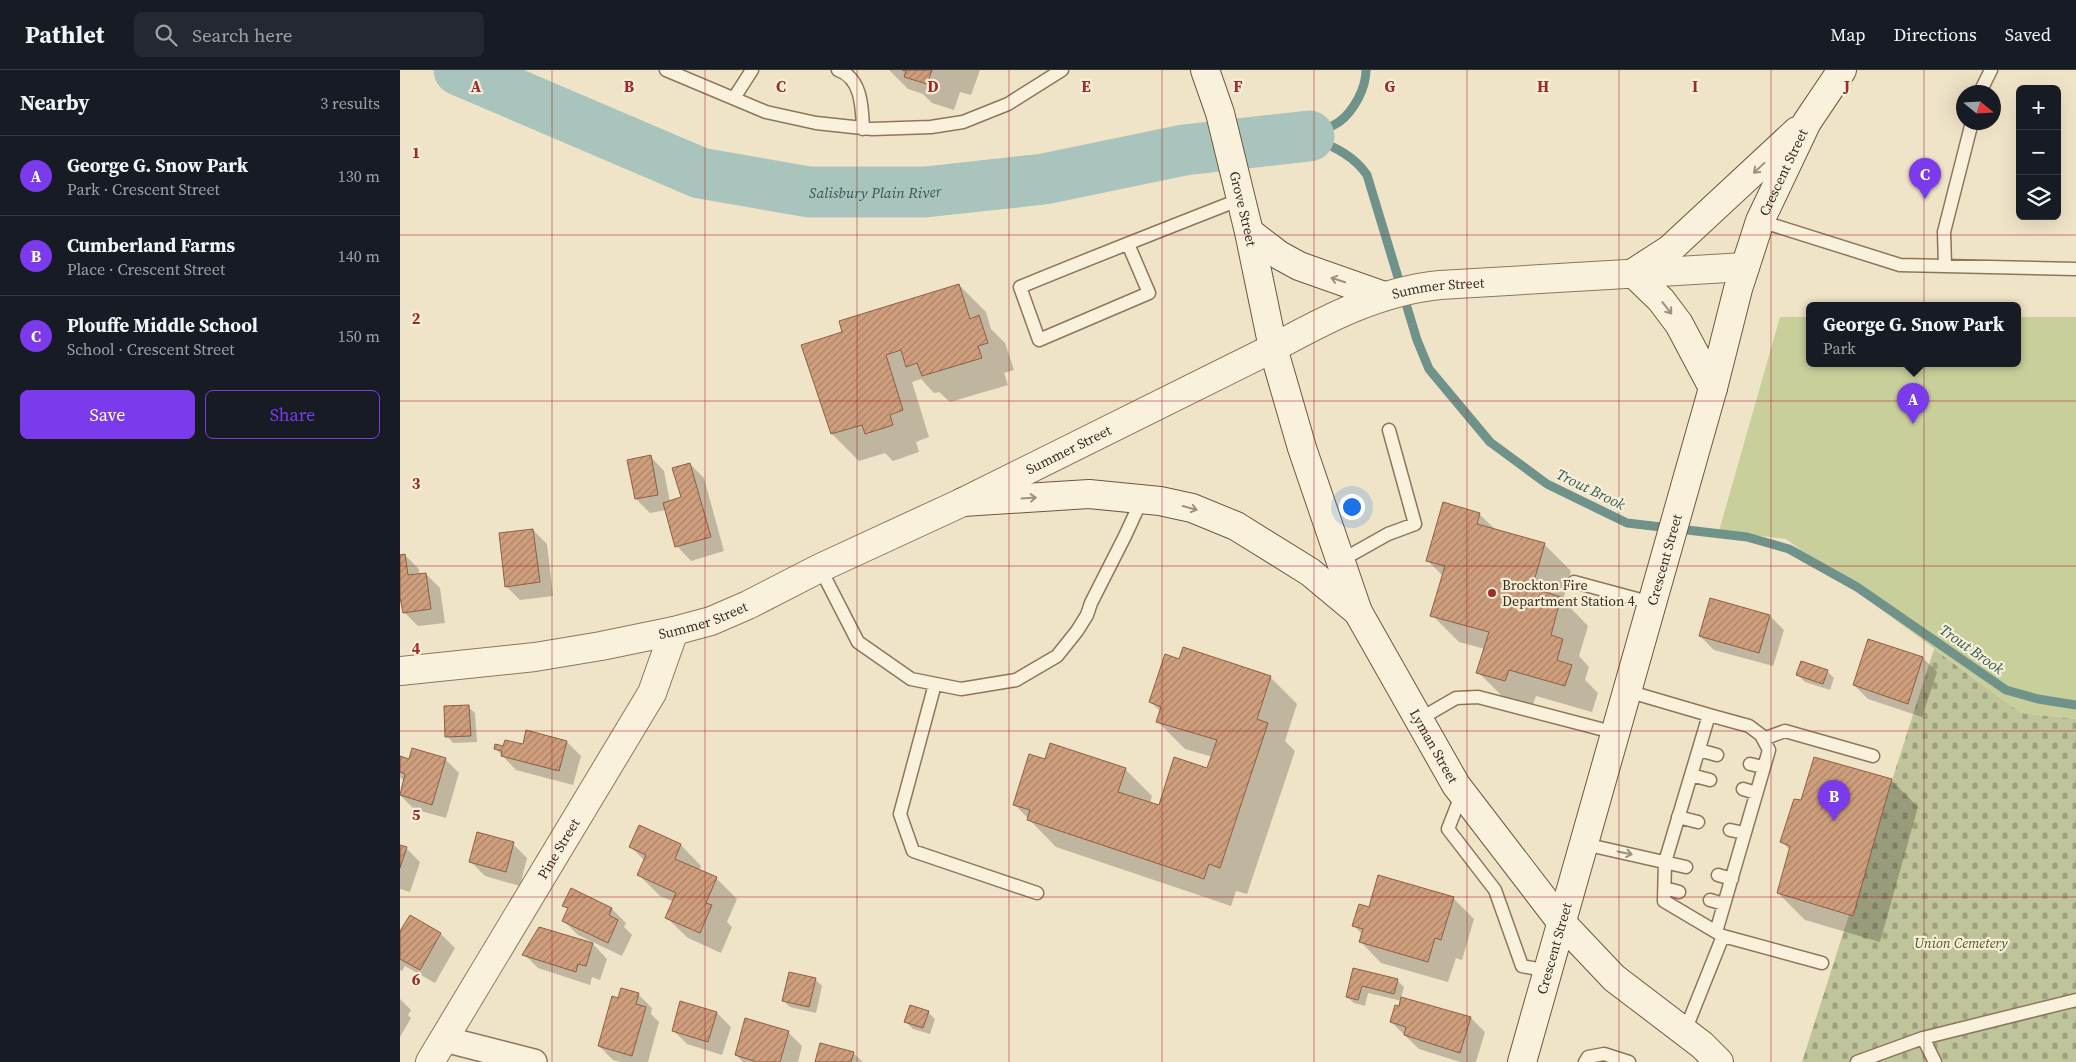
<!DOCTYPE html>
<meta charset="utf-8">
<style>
:root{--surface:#171b24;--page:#242831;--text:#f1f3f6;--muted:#9ea1a6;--line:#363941;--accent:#7c3aed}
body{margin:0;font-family:"Source Serif 4",serif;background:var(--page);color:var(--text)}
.controls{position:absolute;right:15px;top:15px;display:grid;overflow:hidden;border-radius:8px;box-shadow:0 5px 20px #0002}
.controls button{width:45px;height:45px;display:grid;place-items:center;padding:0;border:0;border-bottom:1px solid var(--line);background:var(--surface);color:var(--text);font:25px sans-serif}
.compass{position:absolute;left:1556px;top:15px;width:45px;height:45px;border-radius:50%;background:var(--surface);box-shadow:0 5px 20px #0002;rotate:108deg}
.you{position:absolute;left:951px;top:436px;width:18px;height:18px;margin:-12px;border:4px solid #fff;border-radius:50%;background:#1a73e8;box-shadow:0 0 0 8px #1a73e833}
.badge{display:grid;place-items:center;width:32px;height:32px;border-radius:50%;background:var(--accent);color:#fff;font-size:16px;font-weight:700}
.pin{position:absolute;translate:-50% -41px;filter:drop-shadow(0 1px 2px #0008)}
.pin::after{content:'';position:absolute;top:26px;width:18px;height:15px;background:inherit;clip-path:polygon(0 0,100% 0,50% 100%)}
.popup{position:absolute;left:1406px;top:232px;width:215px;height:65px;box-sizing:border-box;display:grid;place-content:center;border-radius:8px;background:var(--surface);filter:drop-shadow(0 1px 4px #0005);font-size:16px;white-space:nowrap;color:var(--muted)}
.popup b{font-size:19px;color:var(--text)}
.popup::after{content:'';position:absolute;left:50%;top:100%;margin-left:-10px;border:10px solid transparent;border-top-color:var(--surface)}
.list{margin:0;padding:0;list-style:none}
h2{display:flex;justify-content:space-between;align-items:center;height:65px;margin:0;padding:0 20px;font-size:21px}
h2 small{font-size:16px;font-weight:400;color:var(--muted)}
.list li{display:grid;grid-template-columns:32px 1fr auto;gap:15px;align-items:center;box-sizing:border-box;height:80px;padding:0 20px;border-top:1px solid var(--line)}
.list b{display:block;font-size:19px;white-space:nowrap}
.list p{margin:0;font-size:16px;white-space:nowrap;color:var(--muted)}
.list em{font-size:16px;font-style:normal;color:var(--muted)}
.actions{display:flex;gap:10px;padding:15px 20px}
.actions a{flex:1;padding:11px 0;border:1px solid var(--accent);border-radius:8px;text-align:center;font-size:18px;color:var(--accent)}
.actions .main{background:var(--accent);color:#fff}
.icon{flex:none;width:28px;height:28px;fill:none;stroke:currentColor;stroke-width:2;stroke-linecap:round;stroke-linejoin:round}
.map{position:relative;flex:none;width:1676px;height:992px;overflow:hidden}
header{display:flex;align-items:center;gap:30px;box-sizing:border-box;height:70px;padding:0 25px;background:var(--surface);border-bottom:1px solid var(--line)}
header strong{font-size:24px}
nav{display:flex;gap:28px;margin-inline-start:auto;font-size:18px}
.search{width:350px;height:45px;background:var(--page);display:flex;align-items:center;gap:12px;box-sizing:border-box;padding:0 18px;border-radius:8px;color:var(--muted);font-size:19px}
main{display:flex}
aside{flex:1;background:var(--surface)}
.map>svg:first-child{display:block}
.green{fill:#c9cf9b}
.cemetery{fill:url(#cemetery-stones)}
.shadow{fill:#0003}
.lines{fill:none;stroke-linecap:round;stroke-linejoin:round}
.stream{stroke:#6f938a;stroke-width:9}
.river{stroke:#a9c4bc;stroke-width:51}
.building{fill:url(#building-hatch);stroke:#8d5f41}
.service-casing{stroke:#8d765c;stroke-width:15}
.minor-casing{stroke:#8d765c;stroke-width:28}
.tertiary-casing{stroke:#8d765c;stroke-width:30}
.secondary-casing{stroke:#6f573f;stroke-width:30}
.service{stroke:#faf1dc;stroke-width:12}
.minor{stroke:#faf1dc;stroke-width:25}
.tertiary{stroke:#faf1dc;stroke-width:28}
.secondary{stroke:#faf1dc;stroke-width:28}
.oneway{stroke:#9c907e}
.grid{fill:none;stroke:#9e2a2b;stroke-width:1;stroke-opacity:0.55}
.poi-dot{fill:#9e2a2b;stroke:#f7eed8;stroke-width:2}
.labels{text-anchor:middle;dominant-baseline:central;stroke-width:4.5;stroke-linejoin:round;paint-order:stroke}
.street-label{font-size:14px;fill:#3d2e20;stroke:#f7eed8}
.poi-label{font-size:14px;fill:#3d2e20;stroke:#f7eed8;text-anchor:start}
.park-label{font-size:14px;font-style:italic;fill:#4d5a26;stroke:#f7eed8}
.water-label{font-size:15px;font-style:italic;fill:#2f5d5a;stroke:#f7eed8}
.grid-label{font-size:16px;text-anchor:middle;font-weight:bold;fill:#9e2a2b;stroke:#f7eed8;stroke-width:4.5;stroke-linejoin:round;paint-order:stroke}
</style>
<header>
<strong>Pathlet</strong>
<div class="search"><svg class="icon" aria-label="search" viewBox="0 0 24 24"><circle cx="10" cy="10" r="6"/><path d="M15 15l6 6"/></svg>Search here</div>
<nav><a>Map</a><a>Directions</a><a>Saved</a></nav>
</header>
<main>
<aside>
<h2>Nearby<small>3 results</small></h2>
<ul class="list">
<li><span class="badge">A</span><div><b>George G. Snow Park</b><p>Park · Crescent Street</p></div><em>130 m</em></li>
<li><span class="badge">B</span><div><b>Cumberland Farms</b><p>Place · Crescent Street</p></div><em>140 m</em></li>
<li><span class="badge">C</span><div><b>Plouffe Middle School</b><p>School · Crescent Street</p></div><em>150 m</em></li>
</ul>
<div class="actions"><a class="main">Save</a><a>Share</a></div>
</aside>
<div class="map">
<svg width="1676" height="992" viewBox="0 0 1676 992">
<defs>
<pattern id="cemetery-stones" width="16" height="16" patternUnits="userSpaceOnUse" patternTransform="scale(1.25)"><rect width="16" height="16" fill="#bfc49a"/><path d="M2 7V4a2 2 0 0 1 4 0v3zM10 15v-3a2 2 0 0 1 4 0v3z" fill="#9ca07d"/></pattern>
<pattern id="building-hatch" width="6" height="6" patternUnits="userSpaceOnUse" patternTransform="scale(1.25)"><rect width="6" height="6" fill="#cf9f7d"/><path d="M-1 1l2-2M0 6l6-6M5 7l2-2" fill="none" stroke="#a98266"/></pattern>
</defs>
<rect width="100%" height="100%" fill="#f0e4c8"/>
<path class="green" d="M1380,247h29v46h208v-46h59v402l-55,-6 -235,-174 -67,-8z"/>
<path class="cemetery" d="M1534,579l87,64 55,6v343h-274z"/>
<path class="shadow" d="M489,0h91l-9,25 -11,-3 -6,18 -22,-7 -9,-9 -15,-5z
M559,215l27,27 5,17 14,14 9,27 -10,3 4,12 -58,17 -11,-10 -5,1 -13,-14 -9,3 17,55 -13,5 3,10 -26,9 -8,-8 -26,8 -27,-27 12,-102z
M250,386l14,15 6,31 13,-4 7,-34 14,14 20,73 -33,10 -14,-15 -11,-36 -16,3 -14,-14z
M1079,444l17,16 48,14 27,27 -8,29 25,26 -9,30 10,11 -4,13 13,13 -6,19 -56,-16 -4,11 -27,-8 -27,-27 7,-23 -26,-7 -27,-27 11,-39 -15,-15z
M133,460l14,14 6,52 -33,4 -14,-14z
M5,485l14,14v6l7,-1 14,14 5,35 -27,3 -14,-14 -1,-6 -3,-4v-46z
M1370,546l14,14 -11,36 -59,-16 -14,-14z
M1469,570l54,18 14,14 -15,45 -54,-18 -14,-14z
M780,590l90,17 27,27 -12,37 10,10 -48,143 -11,-3 -5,15 -175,-59 -42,-43 32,-44 79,9 27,27 -2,7 10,3 48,-36 5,-13 -28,-8 -27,-27 3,-10 -10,-10z
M1427,601l7,7 -4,12 -25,-8 -7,-7z
M68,637l7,6 2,29 -24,1 -6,-7z
M167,672l14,14 -8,29 -57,-15 -21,-22z
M0,687l10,3 35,-1 14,14 -13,45 -32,-9 -14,-14 4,-14 -4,-4z
M1491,710l27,27 -38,135 -75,-22 -27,-27 12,-43 -8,-8 20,-41z
M113,774l14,14 -7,28 -35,-10 -14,-14z
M281,775l20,21 -2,5 17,7 21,21 -10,23 5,5 -11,26 -33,-15 -21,-20 7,-16 -14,-6 -21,-21 6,-14 -14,-14z
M0,776l6,2 14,14 -10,30 -10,-3z
M1053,828l21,21 -12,41 -6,-2 -8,24 -67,-19 -20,-21 2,-7 -9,-9 16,-17z
M164,836l48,3 14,14 -2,4 8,8 -10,21 -44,-21 -14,-14 5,-11z
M10,846l31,18 14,14 -20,35 -30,-17 -3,5 -2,-1v-36z
M140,858l53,16 14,15 -7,21 -8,-3 -2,8 -52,-17 -14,-14z
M954,900l43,10 7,7 -3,11 70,20 14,14 -9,30h-16l-41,-13 -28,-27 9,-14 2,-7 -34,-8 -3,13 -11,-3 -7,-6z
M415,909l7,7 -6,27 -26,-6 -7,-7z
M238,924l14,14 -1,6 8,8 -11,40h-27l-8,-2 -14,-14 20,-47z
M0,929l11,11 -3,5 3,3 -11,19z
M528,942l7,7 -5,15 -17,-5 -7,-7z
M317,943l14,14 -9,28 -35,-11 -14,-14z
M388,962l14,14 -4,16h-55l-7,-7z
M453,983l10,9h-47z"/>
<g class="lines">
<path class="stream" d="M909,66c22,10 44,18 58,39l50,165 12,29 61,73 57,42 80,39 120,14 42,12 68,38 149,103 32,9 38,6
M909,66c9,-4 21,-8 30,-14 15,-11 27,-34 27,-52"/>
<path class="river" id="s1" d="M59,0l241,103 109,19h116l119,-13 140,-29 125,-14"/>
</g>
<path class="building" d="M502,0h30l-5,14 -23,-7 2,-6z
M559,214l11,35 9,-4 9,28 -10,3 4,12 -60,18 -5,-13 -11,4 -5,-17 -15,5 17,55 -13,5 3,10 -28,9 -3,-9 -31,9 -30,-89 41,-13 -3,-11z
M251,385l7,40 -23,4 -8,-39z
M290,393l21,74 -36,10 -12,-44 18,-6 -9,-29z
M1043,432l37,11 -3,11 68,19 -13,45 29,9 -10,38 12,4 -6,21 15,5 -7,21 -56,-16 -4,11 -29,-8 13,-41 -59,-16 15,-50 -19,-5z
M133,459l7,53 -35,5 -6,-54z
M5,484l3,21 18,-2 5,36 -28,4 -3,-16v-42z
M1310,528l60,17 -11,38 -60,-17z
M1468,569l55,18 -15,47 -55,-19z
M783,577l88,29 -14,43 11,4 -48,145 -11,-4 -5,15 -177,-59 3,-10 -17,-5 16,-51 16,5 5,-16 76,25 -8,24 41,13 15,-48 33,11 10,-28 -61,-18 5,-15 -12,-5 16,-48 14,5z
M1401,591l27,9 -5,14 -27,-9z
M69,635l2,31 -26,1 -1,-31z
M126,660l41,11 -8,30 -58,-15 1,-5 -8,-2 1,-5 8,2 2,-6 18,4z
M12,678l34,10 -14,47 -32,-10 5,-21 -5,-2v-16l9,3z
M1414,687l78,22 -39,137 -76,-23 13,-47 -10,-4 14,-43 7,1z
M239,755l42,19 -6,15 42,18 -11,26 6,2 -12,28 -35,-15 11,-25 -39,-18 9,-20 -17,-8z
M77,762l37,10 -8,30 -37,-10z
M0,775l7,2 -7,21z
M978,805l76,22 -13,43 -6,-2 -7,24 -69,-20 4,-13 -11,-3 7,-22 10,3z
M171,818l41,20 -3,7 9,5 -10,23 -46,-22 6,-13 -6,-2z
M10,845l31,18 -21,37 -20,-11v-28z
M139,857l54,16 -7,23 -8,-2 -2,8 -54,-17z
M953,898l45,11 -4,15 -32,-8 -4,14 -12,-3z
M389,902l27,6 -7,29 -27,-6z
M221,918l18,5 -3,11 10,3 -14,49 -34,-10 14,-50 6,2z
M1001,927l70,20 -11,36 -56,-18 2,-8 -16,-5 5,-17 4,1z
M280,931l37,11 -9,30 -36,-11z
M510,935l19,6 -6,17 -19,-6z
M345,948l44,13 -9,31h-23l-22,-7z
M420,973l34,9 -3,10h-36z"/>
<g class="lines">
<g class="service-casing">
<path id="service" d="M266,0l100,42 50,11 56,6 59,-2 32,-5 45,-18 54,-34
M438,0c24,8 24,38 25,59
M1580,22l11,-22
M334,28l18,-28
M1360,151l140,44 176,4
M728,174l21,49 -110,47 -19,-53c73,-30 147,-59 221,-88
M1545,196l-1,-34 28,-110
M940,491l48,-27 27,-10 -26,-94
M420,498l38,74 53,37 50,10 55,-9 41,-24 20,-25 10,-16 4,-12 34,-67 17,-37
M1174,512l78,21
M535,614l-35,130 13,37 124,42
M1227,621l82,24 -44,147 -1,39 59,35 -38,95
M1309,645l40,11 12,9 8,15 -53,182
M1018,650l38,-22 22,-1 138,36
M1363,669l22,-8 88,25
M1299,680l18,5
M1350,694l13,3
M1291,705l19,5
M1343,719l13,4
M1062,723l-14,36 47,61 27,76 26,5
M1278,747l20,5
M1330,760l14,3
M1184,774l102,23
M1318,805l14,4
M1265,818l14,4
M1310,830l14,4
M1323,866l99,27
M1523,968l12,24
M1185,992l3,-5 16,-3 25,8
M1457,992l66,-24 153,-38"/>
</g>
<g class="minor-casing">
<path id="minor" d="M44,969l90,23"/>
</g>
<g class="tertiary-casing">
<g id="tertiary">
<path id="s2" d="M0,601l135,-14 66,-11 73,-15 37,-10 37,-16 72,-37 143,-66 310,-154c53,-29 106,-57 167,-63l305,-18"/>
<path id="s3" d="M30,992l222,-369 22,-62"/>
</g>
</g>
<g class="secondary-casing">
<g id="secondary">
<path id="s4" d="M805,0l15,43 29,119 24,116 29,100 56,164 98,173 106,138 52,55 88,67 17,17"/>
<path d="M849,162l30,23 20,11 85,30"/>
<path d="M1313,318l-34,-64 -18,-24 -28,-27 37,-24 127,-118"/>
<path d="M563,432l126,-8 71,7 32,7 44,18 74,46 48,40"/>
<path id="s5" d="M1122,992l191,-674 25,-99 22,-68 47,-99 35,-52"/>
</g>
</g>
<use href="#service" class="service"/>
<use href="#minor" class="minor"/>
<use href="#tertiary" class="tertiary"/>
<use href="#secondary" class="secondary"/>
</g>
<defs><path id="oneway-shaft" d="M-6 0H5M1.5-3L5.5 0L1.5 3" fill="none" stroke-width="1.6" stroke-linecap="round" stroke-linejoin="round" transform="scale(1.25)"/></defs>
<g class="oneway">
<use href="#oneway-shaft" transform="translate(1359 98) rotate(137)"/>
<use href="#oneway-shaft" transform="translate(938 210) rotate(-162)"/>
<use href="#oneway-shaft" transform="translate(1267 238) rotate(52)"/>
<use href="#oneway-shaft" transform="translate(629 428) rotate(-4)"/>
<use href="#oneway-shaft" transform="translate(790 438) rotate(16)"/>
<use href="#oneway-shaft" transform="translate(1225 783) rotate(12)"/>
</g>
<path class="grid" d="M152,0v992M305,0v992M457,0v992M609,0v992M762,0v992M914,0v992M1067,0v992M1219,0v992M1371,0v992M1524,0v992M0,165h1676M0,331h1676M0,496h1676M0,661h1676M0,827h1676"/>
<circle class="poi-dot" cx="1092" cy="523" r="5"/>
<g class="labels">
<g class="street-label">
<text stroke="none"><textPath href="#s5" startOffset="928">Crescent Street</textPath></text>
<text stroke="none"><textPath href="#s4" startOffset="144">Grove Street</textPath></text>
<text stroke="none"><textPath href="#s2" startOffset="1118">Summer Street</textPath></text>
<text stroke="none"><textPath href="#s2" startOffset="712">Summer Street</textPath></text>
<text stroke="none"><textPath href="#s5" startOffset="522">Crescent Street</textPath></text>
<text stroke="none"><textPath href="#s2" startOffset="308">Summer Street</textPath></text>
<text stroke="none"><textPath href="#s4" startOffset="718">Lyman Street</textPath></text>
<text stroke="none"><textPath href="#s3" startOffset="249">Pine Street</textPath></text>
<text stroke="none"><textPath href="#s5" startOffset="118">Crescent Street</textPath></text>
</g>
<g class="poi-label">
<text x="1102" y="515">Brockton Fire<tspan x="1102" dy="16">Department Station 4</tspan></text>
</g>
<g class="park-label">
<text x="1561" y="873">Union Cemetery</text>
</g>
<g class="water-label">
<text stroke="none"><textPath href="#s1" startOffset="439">Salisbury Plain River</textPath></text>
<text transform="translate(1191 419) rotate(26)">Trout Brook</text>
<text transform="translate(1572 579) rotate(35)">Trout Brook</text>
</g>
</g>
<g class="grid-label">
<text x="76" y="22">A</text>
<text x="229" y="22">B</text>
<text x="381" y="22">C</text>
<text x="533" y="22">D</text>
<text x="686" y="22">E</text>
<text x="838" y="22">F</text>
<text x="990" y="22">G</text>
<text x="1143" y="22">H</text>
<text x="1295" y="22">I</text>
<text x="1447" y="22">J</text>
<text x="16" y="88">1</text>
<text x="16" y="254">2</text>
<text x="16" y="419">3</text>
<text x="16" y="584">4</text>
<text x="16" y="750">5</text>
<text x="16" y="915">6</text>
</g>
</svg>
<div class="controls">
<button>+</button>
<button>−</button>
<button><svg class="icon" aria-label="layers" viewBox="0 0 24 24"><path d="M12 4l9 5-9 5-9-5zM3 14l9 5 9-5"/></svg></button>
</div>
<svg class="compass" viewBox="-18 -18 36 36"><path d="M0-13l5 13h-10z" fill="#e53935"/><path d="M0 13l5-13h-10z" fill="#9ea1a6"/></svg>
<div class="you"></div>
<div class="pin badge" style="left:1513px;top:354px">A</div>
<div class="popup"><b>George G. Snow Park</b>Park</div>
<div class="pin badge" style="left:1434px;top:751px">B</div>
<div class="pin badge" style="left:1525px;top:129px">C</div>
</div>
</main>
